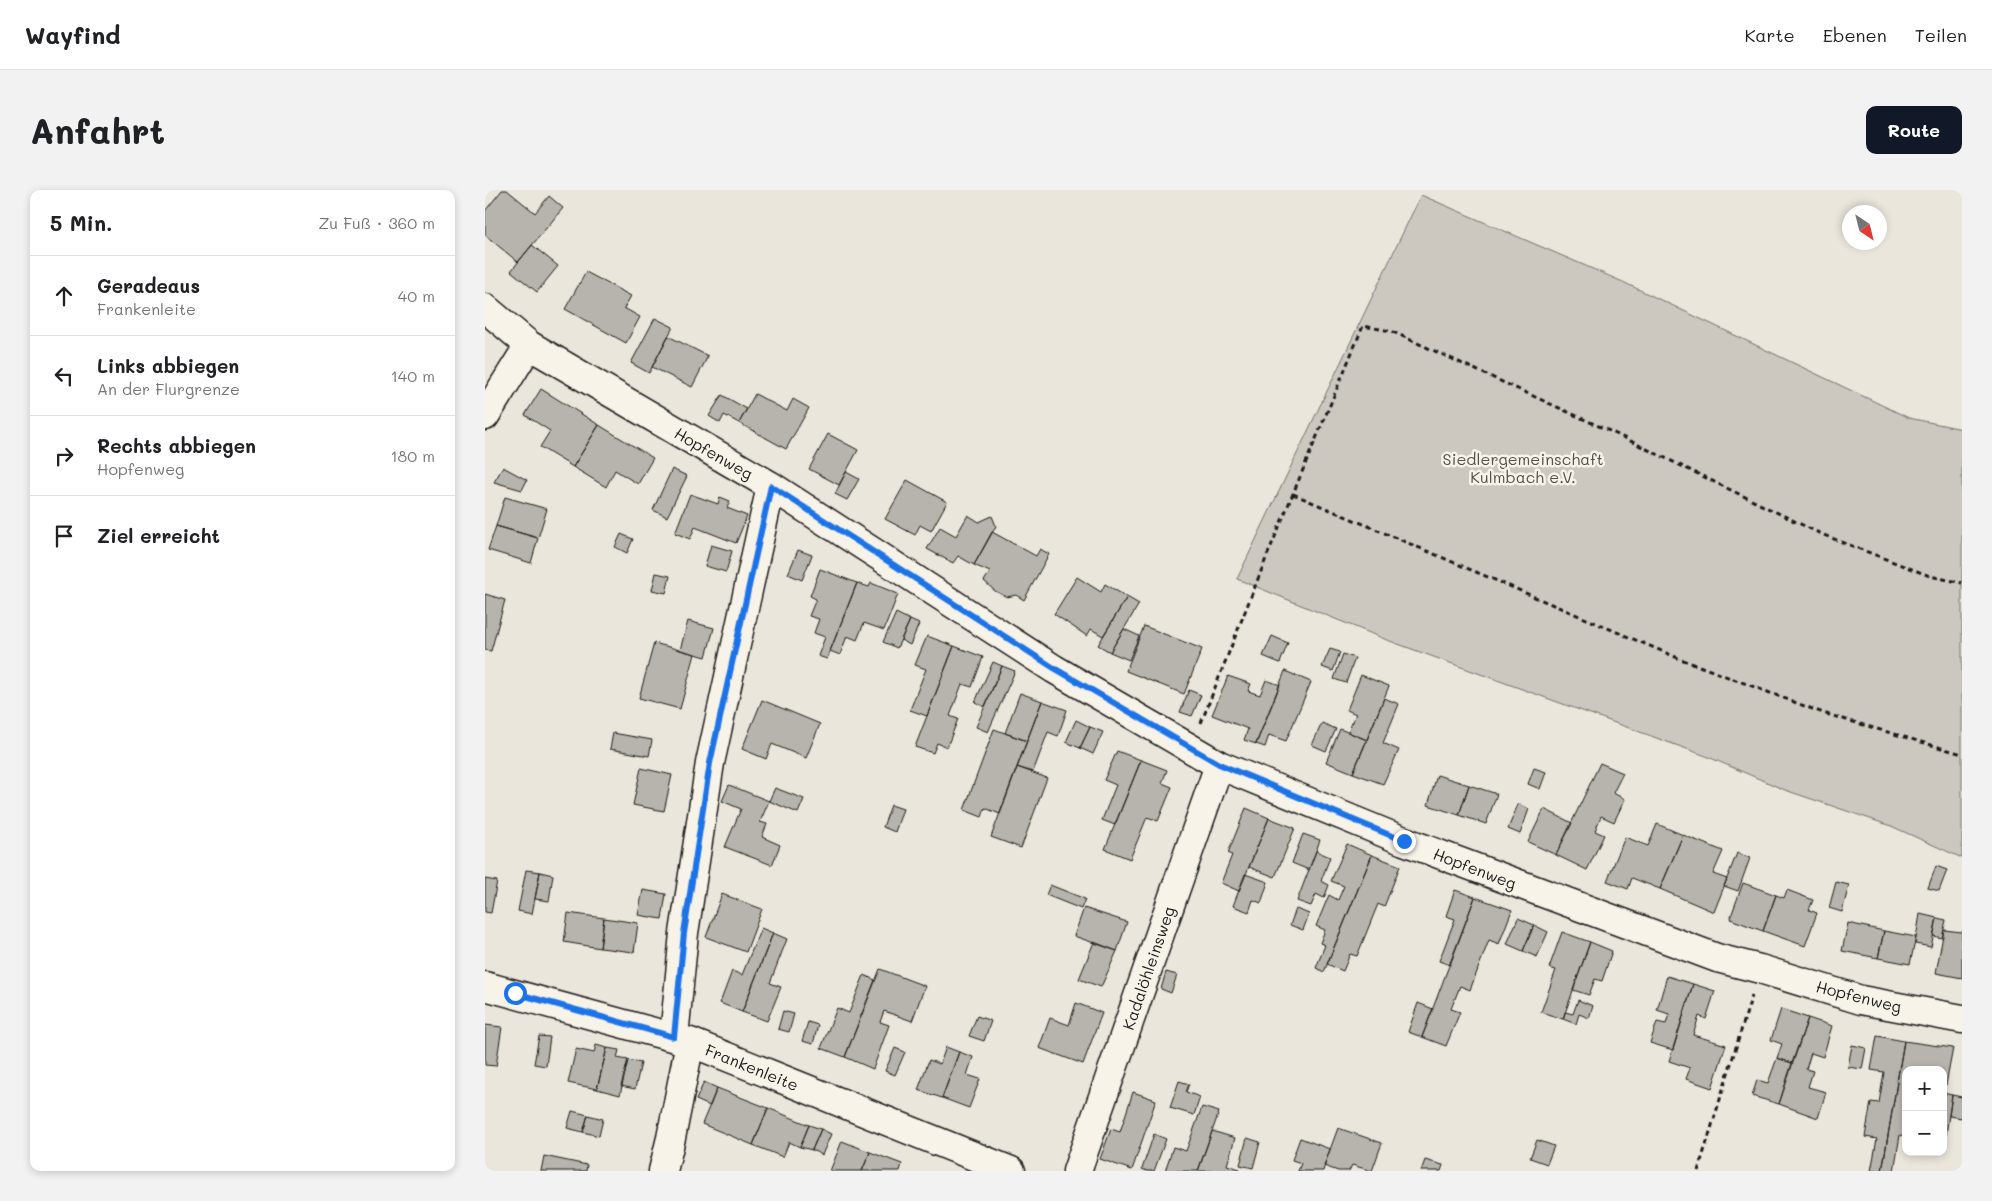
<!DOCTYPE html>
<html lang="de">
<meta charset="utf-8">
<style>
:root{--surface:#fff;--page:#f2f2f2;--text:#202124;--muted:#757577;--line:#e0e0e0;--accent:#111827}
body{margin:0;font-family:Mali,sans-serif;background:var(--page);color:var(--text)}
.controls{position:absolute;right:15px;bottom:15px;display:grid;overflow:hidden;border-radius:10px;box-shadow:0 2px 8px #0003}
.controls button{width:45px;height:45px;display:grid;place-items:center;padding:0;border:0;border-bottom:1px solid var(--line);background:var(--surface);color:var(--text);font:25px sans-serif}
.compass{position:absolute;left:1357px;top:15px;width:45px;height:45px;border-radius:50%;background:var(--surface);box-shadow:0 2px 8px #0003;rotate:145deg}
.stop{position:absolute;width:15px;height:15px;margin:-11px;border:4px solid #1a73e8;border-radius:50%;background:#fff}
.stop.end{background:#1a73e8;border-color:#fff;box-shadow:0 1px 5px #0008}
.list{margin:0;padding:0;list-style:none}
h2{display:flex;justify-content:space-between;align-items:center;height:65px;margin:0;padding:0 20px;font-size:21px}
h2 small{font-size:16px;font-weight:400;color:var(--muted)}
.list li{display:grid;grid-template-columns:32px 1fr auto;gap:15px;align-items:center;box-sizing:border-box;height:80px;padding:0 20px;border-top:1px solid var(--line)}
.list b{display:block;font-size:19px;white-space:nowrap}
.list p{margin:0;font-size:16px;white-space:nowrap;color:var(--muted)}
.list em{font-size:16px;font-style:normal;color:var(--muted)}
.icon{flex:none;width:28px;height:28px;fill:none;stroke:currentColor;stroke-width:2;stroke-linecap:round;stroke-linejoin:round}
.map{position:relative;flex:none;width:1477px;height:981px;overflow:hidden;border-radius:10px}
header{display:flex;align-items:center;gap:30px;box-sizing:border-box;height:70px;padding:0 25px;background:var(--surface);border-bottom:1px solid var(--line)}
header strong{font-size:24px}
nav{display:flex;gap:28px;margin-inline-start:auto;font-size:18px}
.intro{display:flex;align-items:center;justify-content:space-between;box-sizing:border-box;height:120px;padding:0 30px}
h1{margin:0;font-size:35px}
.button{padding:12px 22px;border-radius:10px;background:var(--accent);color:#fff;font-size:18px;font-weight:700}
main{display:flex;gap:30px;padding:0 30px}
aside{flex:1;background:var(--surface);border-radius:10px;box-shadow:0 2px 8px #0003}
.map>svg:first-child{display:block}
.green{fill:#ccc8c0;stroke:#74726e}
.building{fill:#b6b4ac;stroke:#1c1c1c}
.lines{fill:none;stroke-linecap:round;stroke-linejoin:round}
.minor-casing{stroke:#1c1c1c;stroke-width:31}
.path{stroke:#1c1c1c;stroke-width:3;stroke-dasharray:5 4;stroke-linecap:butt}
.minor{stroke:#f7f3e8;stroke-width:28}
.route{stroke:#1a73e8;stroke-width:6}
.labels{text-anchor:middle;dominant-baseline:central;stroke-width:5;stroke-linejoin:round;paint-order:stroke}
.street-label{font-size:16px;fill:#1c1c1c;stroke:#f7f3e8}
.park-label{font-size:16px;fill:#51504d;stroke:#f7f3e8}
</style>
<header>
<strong>Wayfind</strong>
<nav><a>Karte</a><a>Ebenen</a><a>Teilen</a></nav>
</header>
<div class="intro"><h1>Anfahrt</h1><a class="button">Route</a></div>
<main>
<aside>
<h2>5 Min.<small>Zu Fuß · 360 m</small></h2>
<ul class="list">
<li><svg class="icon" aria-label="ahead" viewBox="0 0 24 24"><path d="M12 20V5M6 11l6-6 6 6"/></svg><div><b>Geradeaus</b><p>Frankenleite</p></div><em>40 m</em></li>
<li><svg class="icon" aria-label="left" viewBox="0 0 24 24"><path d="M17 20v-9H6M10 6l-5 5 5 5"/></svg><div><b>Links abbiegen</b><p>An der Flurgrenze</p></div><em>140 m</em></li>
<li><svg class="icon" aria-label="right" viewBox="0 0 24 24"><path d="M7 20v-9h11M14 6l5 5-5 5"/></svg><div><b>Rechts abbiegen</b><p>Hopfenweg</p></div><em>180 m</em></li>
<li><svg class="icon" aria-label="arrive" viewBox="0 0 24 24"><path d="M6 21V4h12l-3 4 3 4H6"/></svg><div><b>Ziel erreicht</b></div></li>
</ul>
</aside>
<div class="map">
<svg width="1477" height="981" viewBox="0 0 1477 981">
<rect width="100%" height="100%" fill="#eae6dc"/>
<filter id="ink" filterUnits="userSpaceOnUse"><feTurbulence type="fractalNoise" baseFrequency=".02" numOctaves="2"/><feDisplacementMap in="SourceGraphic" scale="10" xChannelSelector="R" yChannelSelector="G"/><feConvolveMatrix kernelMatrix="1 2 1 2 8 2 1 2 1" color-interpolation-filters="sRGB"/></filter>
<g filter="url(#ink)">
<path class="green" d="M936,5l202,87 286,136 53,11v429l-71,-32 -106,-36 -79,-34 -319,-116 -150,-61z"/>
<path class="building" d="M17,0h5l28,23 14,-17 14,12 -45,54 -33,-27v-24z
M47,55l26,21 -21,26 -26,-21z
M101,82l45,24 -7,12 16,9 -14,26 -61,-34z
M170,128l18,9 -24,46 -18,-10z
M183,146l40,20 -16,31 -40,-20z
M56,199l58,36 -26,42 -33,-20 10,-16 -25,-16z
M270,204l32,17 6,-12 16,9 -23,41 -47,-26z
M237,205l25,14 -8,14 -15,-8 -4,8 -11,-7z
M114,235l54,33 -15,26 -23,-14 -9,17 -33,-20z
M343,244l30,16 -19,35 -30,-16z
M18,277l24,13 -5,10 -28,-8z
M187,279l15,7 -20,41 -14,-7z
M361,282l13,7 -12,21 -12,-6z
M422,290l40,22 -16,29 -11,-6 -5,10 -30,-16z
M205,304l28,10 2,-7 10,4 -3,7 20,8 -11,27 -41,-16 -5,12 -15,-6z
M20,307l42,12 -9,29 -42,-12z
M483,325l11,7 13,-6 4,10 -22,39 -16,-9 -5,7 -26,-14 13,-22 16,9z
M11,336l42,12 -7,25 -43,-13z
M507,342l44,24 4,-7 9,5 -25,46 -8,-5 -9,2 -12,-6 -11,-10 6,-9 -16,-7z
M136,344l12,5 -6,14 -12,-6z
M226,355l21,6 -6,21 -21,-6z
M313,360l14,5 -10,25 -14,-6z
M335,379l37,14 -30,76 -9,-3 7,-19 -11,-4 5,-14 -10,-3 7,-17 -6,-3z
M171,383l14,3 -4,17 -14,-3z
M592,387l24,15 4,-8 22,13 -24,39 -12,-7 -4,7 -33,-22z
M372,393l12,4 2,-4 27,11 -14,36 -20,-7 -7,17 -10,-4 -7,19 -10,-4z
M0,404l20,6 -14,51 -6,-1z
M642,407l12,7 -29,48 -12,-7z
M411,423l14,7 -13,28 -14,-6z
M425,430l9,4 -9,21 -9,-5z
M203,431l26,7 -8,29 -26,-7z
M659,436l58,23 -18,45 -58,-23z
M639,439l15,7 -10,24 -19,-8z
M442,446l27,10 -27,70 -17,-6 16,-41 -11,-4z
M787,446l16,7 -8,20 -17,-7z
M169,453l41,11 -15,55 -41,-11z
M469,456l29,11 -11,30 -10,-3 -12,32 8,3 -11,28 -10,-4 -4,10 -18,-6z
M845,459l10,3 -7,19 -11,-4z
M858,464l12,4 -9,25 -12,-4z
M508,472l9,4 -17,41 -10,-5z
M517,476l13,5 -27,61 -12,-5z
M800,481l26,11 -25,59 -17,-6 -4,12 -9,-3z
M876,485l28,11 -22,54 -19,-8 8,-18 -9,-4z
M743,486l23,8 -3,7 12,4 6,-15 14,5 -24,59 -12,-4 4,-11 -36,-14z
M704,500l12,5 -9,21 -12,-4z
M535,503l22,8 -15,40 -22,-8z
M899,508l15,6 -16,39 16,7 -16,34 -30,-11z
M277,510l58,24 -14,34 -34,-14 -6,15 -24,-10z
M557,511l25,9 -9,26 -10,-4 -15,40 -16,-5z
M591,530l14,7 -10,21 -14,-6z
M837,533l14,6 -10,22 -14,-6z
M605,537l13,5 -10,22 -13,-6z
M509,539l33,12 -27,73 -15,-6 -3,9 -18,-7z
M855,539l27,11 -14,33 -27,-11z
M128,543l39,7 -3,16 -39,-7z
M632,561l24,9 -26,65 -13,-5 14,-35 -12,-5z
M656,570l26,10 -5,13 10,4 -14,34 -11,-4 -17,42 -25,-10z
M1115,573l23,10 -10,20 12,6 -11,23 -13,-6 -6,15 9,4 -17,35 -31,-15z
M532,577l30,11 -26,70 -30,-11z
M156,578l31,7 -8,36 -31,-6z
M1049,578l12,4 -6,17 -12,-5z
M952,585l32,10 -10,30 -31,-10z
M244,595l40,16 -9,21 7,2 -5,13 18,8 -8,20 -47,-18 16,-38 -19,-8z
M984,595l28,9 -11,30 -27,-9z
M290,598l29,11 -6,14 -29,-12z
M1033,614l11,5 -9,25 -12,-5z
M406,615l12,4 -8,23 -12,-5z
M761,618l23,10 -30,73 -18,-8 11,-28 -4,-2z
M1059,619l28,14 -16,32 -28,-13z
M784,628l26,10 -20,49 -26,-10z
M1172,634l26,11 -23,54 -28,-11 -4,11 -21,-8 18,-44 23,9z
M818,644l17,6 -11,30 -17,-7z
M1198,645l40,16 -10,23 14,5 -13,33 -54,-23z
M862,654l25,11 -48,117 -8,-4 9,-23 -5,-2 5,-13 -9,-4 13,-31 9,5 6,-14 -13,-5z
M831,661l14,6 -9,24 8,4 -5,13 -8,-4 -5,12 -14,-5z
M1252,663l13,5 -12,33 -14,-5z
M887,665l28,11 -16,41 -6,-3 -21,52 -7,-2 -7,17 -16,-7z
M1451,676l11,4 -8,21 -11,-3z
M41,680l14,2 -8,42 -14,-3z
M55,682l13,3 -4,26 -14,-2z
M760,684l23,8 -7,21 -8,-3 -4,12 -16,-6z
M0,689l12,2 -6,32 -6,-1z
M1351,692l13,3 -7,27 -13,-4z
M1258,693l33,12 -13,36 -33,-12z
M565,695l35,14 -4,10 -35,-14z
M158,700l23,4 -4,25 -24,-4z
M970,700l20,7 -25,68 -11,-4 16,-42 -9,-3z
M1302,700l26,10 -4,10 8,3 -12,33 -42,-15 13,-36 8,3z
M237,704l40,15 -16,43 -40,-15z
M990,707l37,13 -13,34 -10,-4 -19,50 -10,-4 -9,23 9,3 -14,34 -24,-9z
M599,718l43,14 -10,29 -43,-15z
M811,719l13,5 -6,16 -13,-5z
M83,723l36,5 -4,30 -36,-6z
M1435,724l17,4 -6,29 -16,-3z
M119,728l34,5 -4,29 -34,-4z
M1033,728l16,7 -11,26 -16,-7z
M1452,728l9,2 -4,18 -9,-2z
M1363,733l36,8 -6,27 -36,-7z
M1049,735l14,7 -11,25 -14,-6z
M276,738l12,5 -31,79 -22,-9 12,-32 10,4z
M1459,740l18,2v46l-26,-5z
M1399,741l32,6 -6,27 -32,-6z
M1077,742l28,10 -27,77 -22,-7 15,-42 -7,-2z
M288,743l14,6 -17,44 11,4 -14,34 -25,-9z
M609,752l23,9 -16,36 -22,-8z
M1105,752l22,9 -10,30 -7,-2 -6,16 -16,-5z
M395,779l45,17 -13,35 -28,-10 -4,11 9,3 -16,44 -28,-12z
M681,782l11,3 -6,18 -10,-4z
M379,785l11,5 -30,77 -24,-9 16,-40 12,5z
M1182,786l26,8 -20,66 -23,-7 7,-21 9,2 3,-10 -12,-4z
M1208,794l22,7 -9,28 -7,-3 -6,19 33,10 -14,43 -26,-9 4,-11 -21,-7z
M1093,810l15,6 -4,12 -10,-4 -3,10 -13,-5 2,-7 8,2z
M591,813l26,10 -19,51 -44,-16 11,-30 19,7z
M933,813l15,6 -11,28 -14,-5z
M1296,819l27,9 -16,45 -15,-5 5,-14 -11,-4z
M298,821l11,3 -5,18 -11,-3z
M492,826l14,5 -7,20 -15,-5z
M1323,828l24,8 -9,31 -12,-4 -5,16 7,2 -5,16 18,5 -8,26 -39,-14z
M323,832l10,3 -5,19 -11,-3z
M0,835l17,2 -6,39 -11,-1z
M54,846l11,1 -4,29 -12,-2z
M1392,846l27,5 -22,130h-11l6,-32 -12,-2 6,-35 8,1 5,-31 -13,-2z
M1419,851l49,7 -7,37h-3v-15h-37v66l-6,-1 -6,36h-12z
M111,855l11,3 -10,41 -29,-6 8,-34 18,4z
M1367,855l14,3 -4,21 -14,-2z
M461,857l13,5 -17,46 -24,-8 11,-30 11,4z
M122,858l12,2 -2,8 11,2 -8,35 -23,-6z
M410,858l10,4 -10,23 -10,-4z
M474,862l14,5 -6,18 13,4 -11,29 -27,-10z
M1292,868l15,5 -13,41 -27,-8 5,-16 11,3z
M143,870l13,3 -6,26 -14,-3z
M694,891l10,3 -3,8 14,5 -6,18 -24,-7z
M219,892l13,6 -7,18 -14,-6z
M232,898l51,20 -15,37 -51,-21z
M648,902l23,8 -24,70 -32,-11 11,-30 9,3z
M1458,903l9,2 -6,40h-3z
M1467,905l10,2v21l-13,-2z
M717,917l17,5 -21,59h-33l8,-24 13,4z
M283,918l41,17 -9,22 -11,-5 -6,15 -30,-12z
M87,921l16,4 -5,17 -16,-4z
M103,925l15,4 -4,17 -16,-4z
M324,935l12,4 -9,21 -12,-3z
M853,938l44,15 -10,28 -20,-6 -3,6h-11l-14,-5z
M336,939l10,5 -9,21 -10,-5z
M727,941l23,7 -8,27 13,4v2h-42z
M669,944l12,5 -12,32h-7l-5,-2z
M762,948l13,4 -7,26 -13,-3z
M815,948l30,11 -7,22h-25l3,-8 -9,-3z
M1052,950l17,6 -7,18 -17,-6z
M357,951l28,11 -8,19h-32z
M385,962l32,12 -2,7h-38z
M59,966l43,9 -1,6h-45z
M940,970l18,5 -2,6h-20z"/>
<g class="lines">
<g class="minor-casing">
<path id="minor" d="M0,118l44,37 242,141 283,183 165,96 185,76 313,117 43,11 101,31 101,19
M0,226l44,-71
M0,796l205,56 321,129
M189,847l10,-104 26,-170 61,-277
M178,981l8,-33 19,-96
M592,981l142,-406"/>
</g>
<path class="path" d="M808,304l385,164 145,55 139,41
M716,533l66,-167 96,-230 28,5 225,103 205,100 109,42 32,7
M1213,981l54,-176"/>
<use href="#minor" class="minor"/>
</g>
</g>
<g class="lines" filter="url(#ink)">
<path class="route" d="M30,803l159,44 10,-104 26,-170 61,-277 283,182 165,96 185,77"/>
</g>
<g class="labels">
<g class="street-label">
<text transform="translate(229 263) rotate(30)">Hopfenweg</text>
<text transform="translate(990 678) rotate(21)">Hopfenweg</text>
<text transform="translate(663 778) rotate(-71)">Kadalöhleinsweg</text>
<text transform="translate(1374 806) rotate(14)">Hopfenweg</text>
<text transform="translate(267 877) rotate(22)">Frankenleite</text>
</g>
<g class="park-label">
<text x="1038" y="268">Siedlergemeinschaft<tspan x="1038" dy="18">Kulmbach e.V.</tspan></text>
</g>
</g>
</svg>
<div class="controls">
<button>+</button>
<button>−</button>
</div>
<svg class="compass" viewBox="-18 -18 36 36"><path d="M0-13l5 13h-10z" fill="#e53935"/><path d="M0 13l5-13h-10z" fill="#757577"/></svg>
<div class="stop" style="left:30px;top:803px"></div>
<div class="stop end" style="left:919px;top:651px"></div>
</div>
</main>
